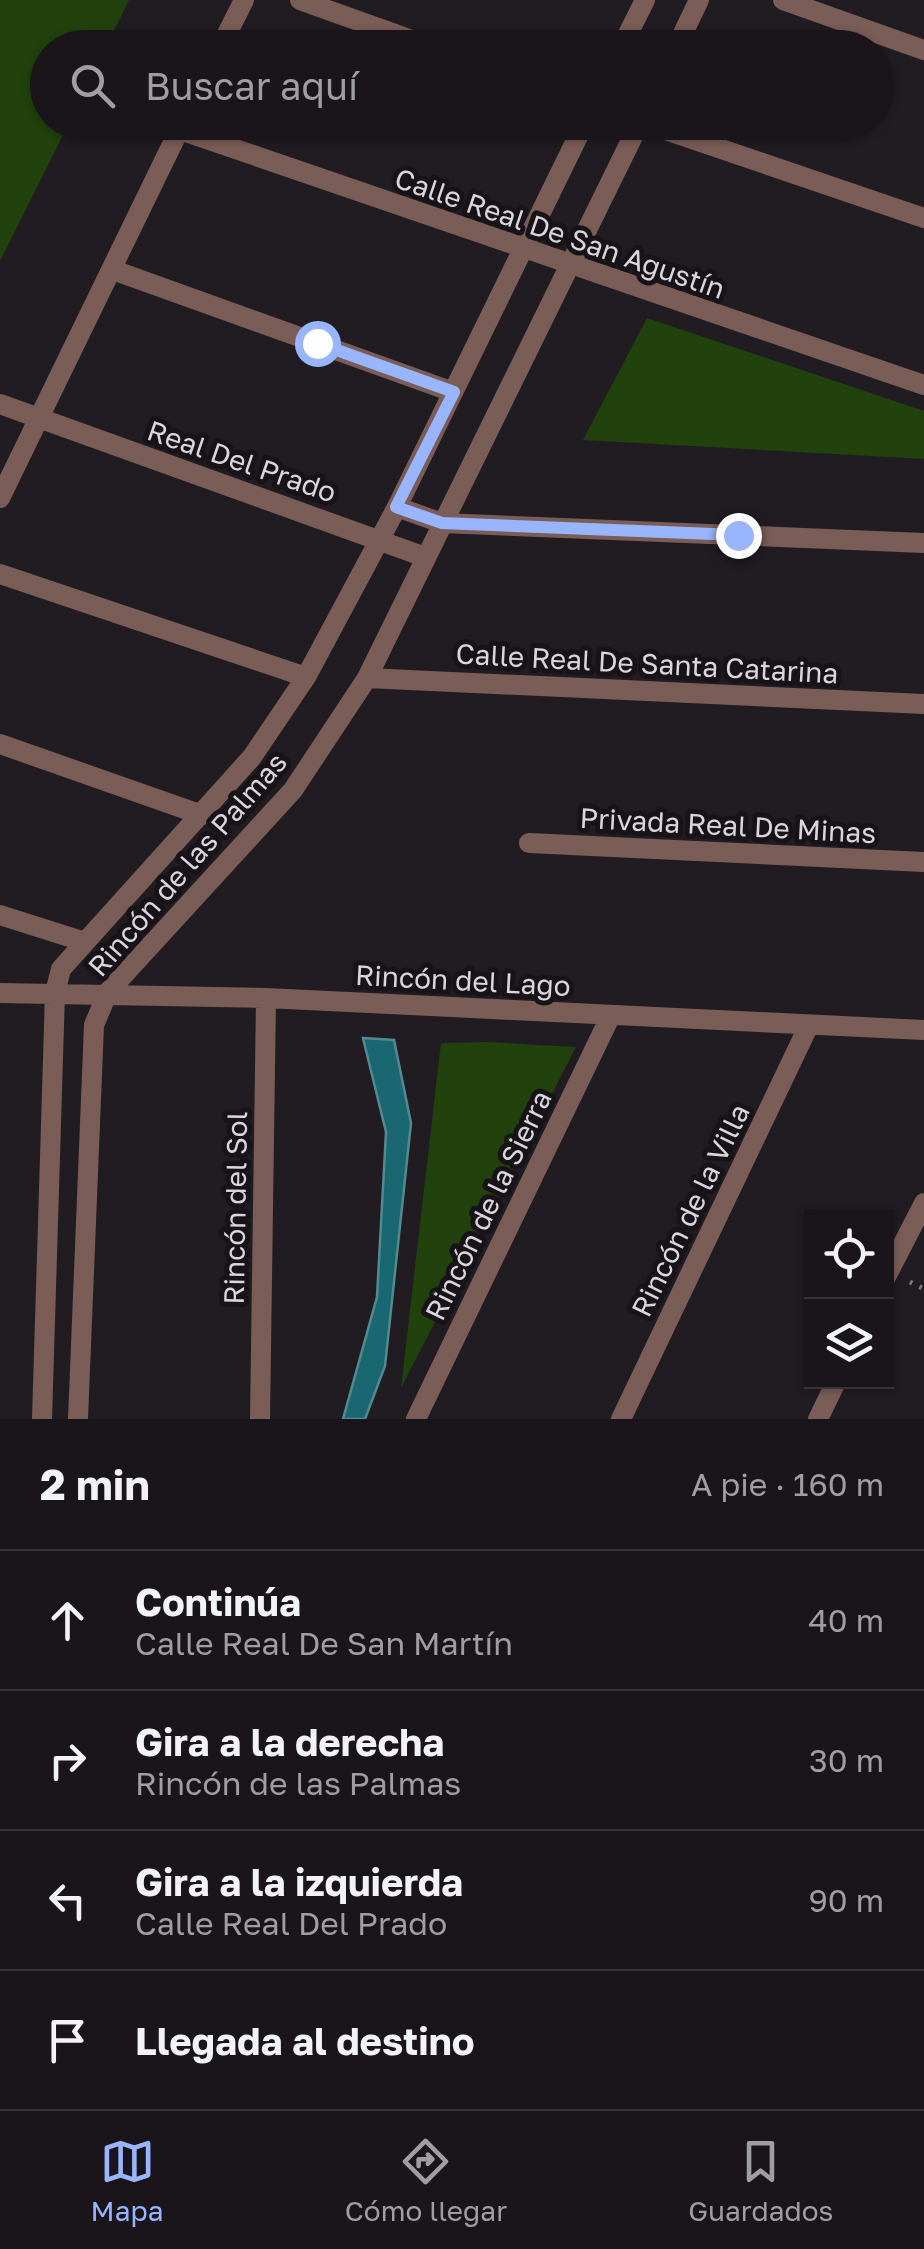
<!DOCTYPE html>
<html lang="es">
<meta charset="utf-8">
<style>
:root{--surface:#19151a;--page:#262227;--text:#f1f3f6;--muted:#9f9fa2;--line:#373439;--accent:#99b5fd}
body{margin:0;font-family:"Golos Text",sans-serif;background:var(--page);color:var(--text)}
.controls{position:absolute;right:30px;bottom:30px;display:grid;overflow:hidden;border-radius:0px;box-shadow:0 2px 8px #0004}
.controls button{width:90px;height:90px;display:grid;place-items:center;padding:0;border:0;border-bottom:2px solid var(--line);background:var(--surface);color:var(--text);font:50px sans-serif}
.stop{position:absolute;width:30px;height:30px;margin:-22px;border:8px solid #99b5fd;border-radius:50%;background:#fff}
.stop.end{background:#99b5fd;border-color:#fff;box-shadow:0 2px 10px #0008}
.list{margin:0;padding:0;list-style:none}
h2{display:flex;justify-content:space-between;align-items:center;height:130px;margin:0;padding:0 40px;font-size:42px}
h2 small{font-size:32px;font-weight:400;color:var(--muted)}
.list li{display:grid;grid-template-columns:65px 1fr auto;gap:30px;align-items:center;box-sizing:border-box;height:140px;padding:0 40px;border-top:2px solid var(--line)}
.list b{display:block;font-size:38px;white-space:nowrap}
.list p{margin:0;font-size:32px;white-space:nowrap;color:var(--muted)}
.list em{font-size:32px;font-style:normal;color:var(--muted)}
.icon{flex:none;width:55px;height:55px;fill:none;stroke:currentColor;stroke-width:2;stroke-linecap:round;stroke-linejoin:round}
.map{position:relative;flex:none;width:924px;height:1419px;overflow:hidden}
.search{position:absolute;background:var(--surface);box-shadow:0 2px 8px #0004;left:30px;right:30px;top:30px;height:110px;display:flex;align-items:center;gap:25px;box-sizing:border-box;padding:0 35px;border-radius:55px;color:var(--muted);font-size:38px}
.sheet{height:690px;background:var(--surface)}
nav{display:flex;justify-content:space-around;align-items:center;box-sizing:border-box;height:140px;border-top:2px solid var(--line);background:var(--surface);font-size:28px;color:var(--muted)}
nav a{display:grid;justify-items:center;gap:5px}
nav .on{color:var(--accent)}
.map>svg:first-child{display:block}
.green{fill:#21420c}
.water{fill:#196770;stroke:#538990;stroke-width:2.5}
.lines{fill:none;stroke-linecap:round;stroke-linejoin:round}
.path{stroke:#7c787d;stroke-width:5;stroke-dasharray:2.5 8;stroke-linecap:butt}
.street{stroke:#7b5d57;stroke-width:20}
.route{stroke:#99b5fd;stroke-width:12}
.labels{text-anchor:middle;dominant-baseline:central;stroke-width:10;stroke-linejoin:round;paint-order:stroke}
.street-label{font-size:28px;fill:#dad7db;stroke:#181318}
</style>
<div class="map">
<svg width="924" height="1419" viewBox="0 0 924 1419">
<rect width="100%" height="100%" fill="#211c22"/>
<path class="green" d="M0,0h129l-23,47 -58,1v74l21,1 -69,138z
M647,318l277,93v48l-341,-19z
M487,1042l89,5 -175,341 40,-345z"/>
<path class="water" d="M363,1038l31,2 17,83 -26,243 -20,53h-22l34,-122 9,-165z"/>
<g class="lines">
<path class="path" d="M910,1282l14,7"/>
<path class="street" d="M300,0l134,48
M783,0l141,50
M220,48l24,-48
M621,48l24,-48
M676,48l23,-48
M642,122l282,96
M180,130l744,255
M113,270l340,122
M0,404l425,153
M0,498l183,-376
M397,507l45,16 482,20
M0,574l306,103
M367,678l557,26
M0,744l202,71
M529,843l395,19
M0,915l82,26
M0,993l266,5 658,32
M886,1277l38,-74
M42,1419l13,-426 6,-24 191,-212 54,-80 91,-170 188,-385
M78,1419l16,-394 14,-33 185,-202 74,-112 273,-556
M260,1419l6,-421
M416,1419l195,-404
M621,1419l188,-394
M818,1419l18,-37"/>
</g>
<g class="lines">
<path class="route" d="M317,343l137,49 -58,115 46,16 296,12"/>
</g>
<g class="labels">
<g class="street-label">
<text transform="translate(560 233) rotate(19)">Calle Real De San Agustín</text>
<text transform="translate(242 461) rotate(19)">Real Del Prado</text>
<text transform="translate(647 663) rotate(3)">Calle Real De Santa Catarina</text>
<text transform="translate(728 825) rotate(3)">Privada Real De Minas</text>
<text transform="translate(187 864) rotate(-49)">Rincón de las Palmas</text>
<text transform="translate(463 980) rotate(3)">Rincón del Lago</text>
<text transform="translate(488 1205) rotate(-64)">Rincón de la Sierra</text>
<text transform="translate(235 1208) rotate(-89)">Rincón del Sol</text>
<text transform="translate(690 1210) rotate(-64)">Rincón de la Villa</text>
</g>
</g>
</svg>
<div class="controls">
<button><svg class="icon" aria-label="locate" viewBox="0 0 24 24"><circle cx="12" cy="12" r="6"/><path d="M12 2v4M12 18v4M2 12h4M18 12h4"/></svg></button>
<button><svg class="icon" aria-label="layers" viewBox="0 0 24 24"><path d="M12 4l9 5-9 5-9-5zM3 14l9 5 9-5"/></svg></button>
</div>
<div class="stop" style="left:317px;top:343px"></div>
<div class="stop end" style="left:738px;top:535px"></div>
<div class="search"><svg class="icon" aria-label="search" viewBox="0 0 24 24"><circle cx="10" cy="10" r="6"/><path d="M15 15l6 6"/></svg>Buscar aquí</div>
</div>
<section class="sheet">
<h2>2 min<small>A pie · 160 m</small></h2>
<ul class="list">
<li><svg class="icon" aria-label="ahead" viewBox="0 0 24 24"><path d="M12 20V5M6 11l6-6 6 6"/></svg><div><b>Continúa</b><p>Calle Real De San Martín</p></div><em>40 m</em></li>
<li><svg class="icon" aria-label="right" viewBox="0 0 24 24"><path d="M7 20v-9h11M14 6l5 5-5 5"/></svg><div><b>Gira a la derecha</b><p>Rincón de las Palmas</p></div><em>30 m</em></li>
<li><svg class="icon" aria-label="left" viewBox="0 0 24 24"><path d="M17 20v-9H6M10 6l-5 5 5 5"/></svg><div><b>Gira a la izquierda</b><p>Calle Real Del Prado</p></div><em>90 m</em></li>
<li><svg class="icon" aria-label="arrive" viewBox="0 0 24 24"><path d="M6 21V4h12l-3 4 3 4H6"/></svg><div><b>Llegada al destino</b></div></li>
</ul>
</section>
<nav>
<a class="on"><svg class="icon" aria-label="map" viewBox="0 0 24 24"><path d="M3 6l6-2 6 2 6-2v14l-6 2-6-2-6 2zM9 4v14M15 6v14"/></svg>Mapa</a>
<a><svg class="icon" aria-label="directions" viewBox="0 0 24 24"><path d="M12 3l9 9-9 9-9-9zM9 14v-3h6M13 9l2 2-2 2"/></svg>Cómo llegar</a>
<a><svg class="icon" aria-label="saved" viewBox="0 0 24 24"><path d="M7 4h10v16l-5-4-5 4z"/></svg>Guardados</a>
</nav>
